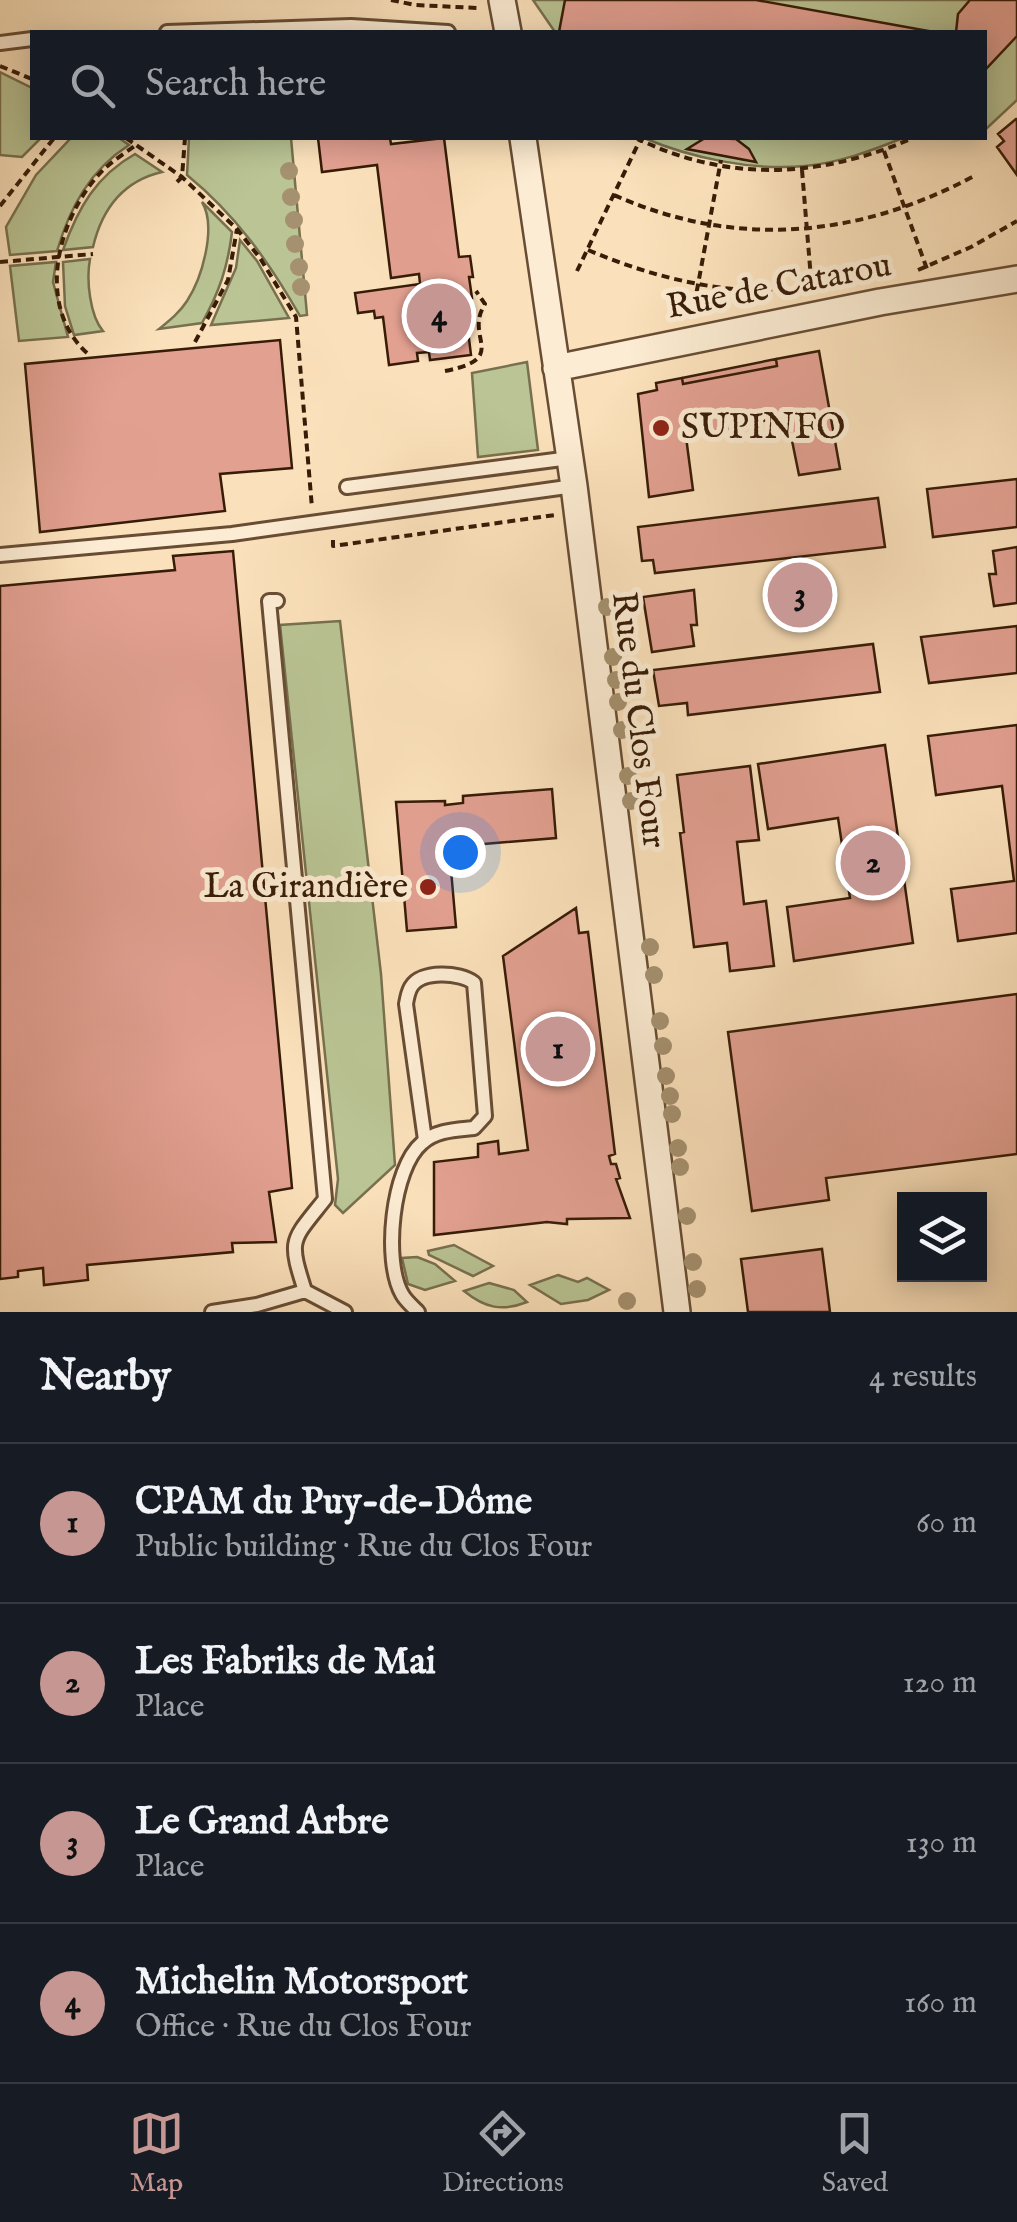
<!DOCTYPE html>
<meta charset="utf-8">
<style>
:root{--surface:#171b24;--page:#20242c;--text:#f1f3f6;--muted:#9ea1a6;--line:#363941;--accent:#c59692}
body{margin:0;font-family:"IM FELL English",serif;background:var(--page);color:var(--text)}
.controls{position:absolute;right:30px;bottom:30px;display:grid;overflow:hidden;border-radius:0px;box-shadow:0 5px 25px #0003}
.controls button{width:90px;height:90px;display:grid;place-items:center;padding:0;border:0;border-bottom:2px solid var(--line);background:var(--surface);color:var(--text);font:50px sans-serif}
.you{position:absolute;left:460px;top:852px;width:35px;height:35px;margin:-25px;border:8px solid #fff;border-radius:50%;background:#1a73e8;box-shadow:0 0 0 15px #1a73e833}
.badge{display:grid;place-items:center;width:65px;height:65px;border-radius:50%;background:var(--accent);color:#111;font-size:32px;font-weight:700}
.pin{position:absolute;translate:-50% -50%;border:5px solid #fff;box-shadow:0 2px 10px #0006}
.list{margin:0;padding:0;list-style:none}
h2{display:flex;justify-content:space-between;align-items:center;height:130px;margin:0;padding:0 40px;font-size:42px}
h2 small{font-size:32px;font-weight:400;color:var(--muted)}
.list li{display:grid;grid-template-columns:65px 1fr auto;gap:30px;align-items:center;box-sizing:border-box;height:160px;padding:0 40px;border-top:2px solid var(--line)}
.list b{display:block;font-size:38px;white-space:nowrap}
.list p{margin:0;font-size:32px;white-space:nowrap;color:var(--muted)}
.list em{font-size:32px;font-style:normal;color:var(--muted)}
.icon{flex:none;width:55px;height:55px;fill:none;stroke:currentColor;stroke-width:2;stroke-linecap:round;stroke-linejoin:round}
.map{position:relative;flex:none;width:1017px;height:1312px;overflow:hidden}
.search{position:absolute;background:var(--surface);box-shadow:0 5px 25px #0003;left:30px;right:30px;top:30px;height:110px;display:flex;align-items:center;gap:25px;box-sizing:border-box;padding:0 35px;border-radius:0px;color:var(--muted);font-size:38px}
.sheet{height:770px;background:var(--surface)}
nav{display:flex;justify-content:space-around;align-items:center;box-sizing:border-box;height:140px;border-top:2px solid var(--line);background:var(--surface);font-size:28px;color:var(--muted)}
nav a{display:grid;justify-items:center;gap:5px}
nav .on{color:var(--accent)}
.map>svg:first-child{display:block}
.grass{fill:#bac494;stroke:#78704e;stroke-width:2.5}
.building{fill:#e2a091;stroke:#371c07;stroke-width:2.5}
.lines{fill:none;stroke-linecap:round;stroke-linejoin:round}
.service-casing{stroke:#684d34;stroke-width:18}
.minor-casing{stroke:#684d34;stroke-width:30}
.path{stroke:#371c07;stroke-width:4;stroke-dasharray:8 5;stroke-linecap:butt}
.service{stroke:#fcecd3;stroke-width:12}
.minor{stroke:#fcecd3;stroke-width:25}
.tree{fill:#a5906f}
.poi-dot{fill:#8f2418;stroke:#fcecd3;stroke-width:4}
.labels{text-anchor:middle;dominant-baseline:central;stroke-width:10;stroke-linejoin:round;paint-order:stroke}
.street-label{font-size:35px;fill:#371c07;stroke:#fcecd3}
.poi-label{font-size:35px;fill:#371c07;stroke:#fcecd3;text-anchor:start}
</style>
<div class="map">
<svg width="1017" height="1312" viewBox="0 0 1017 1312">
<rect width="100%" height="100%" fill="#fbe1bb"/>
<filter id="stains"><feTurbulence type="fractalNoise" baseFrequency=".002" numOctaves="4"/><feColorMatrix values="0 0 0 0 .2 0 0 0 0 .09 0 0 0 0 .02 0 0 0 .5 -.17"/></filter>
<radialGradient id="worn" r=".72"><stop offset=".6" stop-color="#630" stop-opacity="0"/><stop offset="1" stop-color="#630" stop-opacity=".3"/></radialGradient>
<path class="grass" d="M533,0h484v100l-32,30 -1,-98h-429z
M0,72l32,16v50h9l-19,19 -22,-2z
M71,138h48l10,7c-39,25 -59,62 -72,106l-47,4 -4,-28 30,-52z
M189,138h102l16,177 -7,1c-31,-54 -64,-101 -113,-141z
M644,138h259c-30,12 -64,25 -98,28 -52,5 -114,-8 -161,-28z
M135,154l27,18c-39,9 -60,37 -69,75l-30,3c15,-42 33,-74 72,-96z
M202,202l30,30c-4,34 -13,61 -30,91l-43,6c11,-9 21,-17 28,-28 15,-23 30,-74 15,-99z
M240,240l17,21 32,57 -78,7 25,-57z
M90,259c-4,21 0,57 13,72l-29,4 -9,-29 -2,-44z
M56,262l-3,20 15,55 -49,4 -9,-75z
M527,362l11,88 -60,7 -6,-84z
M340,621l41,353 14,191 -52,48 -8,-8 3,-26 -58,-554z
M454,1245l39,21 -20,10 -44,-21 -1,-4z
M417,1257l18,7 20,17 -30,9 -17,-6 -6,-26z
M558,1275l20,7 9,-4 22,12 -21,10 -27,4 -31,-19z
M489,1283l25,7 13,12c-25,10 -42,6 -63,-11z"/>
<path class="building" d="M565,0h191l178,32h-375z
M970,0h47v36l-33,35v-39h-28l2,-18z
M1016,119h1v56l-20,-28 7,-6 -6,-7z
M318,138h72l1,6 53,-6 15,119 11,-1 3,21h-4l3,21h-8l7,57 -41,5 -1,-8 -12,1 1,8 -29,4 -6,-48 -8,1 -1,-7 -16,2 -3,-20 65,-9 -1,-10 -28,4 -14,-113 -55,7z
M705,138l31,1 13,10 7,13 -69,-13z
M280,340l12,128 -72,6 5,37 -185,21 -15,-168z
M819,351l21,118 -41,6 -12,-59 -101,21 7,53 -44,7 -11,-103 19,-4 -1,-7 26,-5 1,6 94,-18 -1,-7z
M776,359l1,7 -94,18 -1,-6z
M1017,479v48l-84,10 -6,-48z
M878,498l7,49 -230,26 -2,-13 -11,1 -4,-34z
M1017,547v56l-23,3 -5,-32h7l-3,-23z
M233,551l59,637 -23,4 7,50 -44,1 1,9 -146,13 1,15 -44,5 -1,-17 -25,3v6l-18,2v-693l175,-16 -2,-14z
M694,590l3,35h-6l3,21 -42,6 -9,-55z
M1017,626v47l-88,10 -8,-46z
M873,644l7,48 -192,23 -1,-12 -28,3 -6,-36z
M1017,725v208l-59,8 -7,-52 63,-8 -12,-95 -66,9 -8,-59z
M885,745l28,198 -119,18 -7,-54 63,-9 -12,-80 -70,11 -10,-65z
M750,766l9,74 -22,2 7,62 22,-3 8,65 -44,5 -3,-28 -33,4 -14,-114 4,-1 -7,-57z
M552,789l4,49 -107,9 7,80 -49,4 -11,-129 49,-1v4l18,-2v-7z
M576,908l3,25 9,-1 27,222 -6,2 2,8h5l4,14 -4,1 14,39 -63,1v5l-20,-2 -113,13v-73l44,-5v-13l20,-3 1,13 29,-4 -25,-194z
M1017,994v160l-191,24 3,22 -77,11 -24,-179z
M822,1249l8,63h-82l-7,-53z"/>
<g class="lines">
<g class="service-casing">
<path id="service" d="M167,32l184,-6 97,6
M0,43l32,-4
M347,487l223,-29
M0,555l232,-21 342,-48
M277,601h-8l56,598c-34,43 -37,39 -20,92
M212,1312l45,-7 48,-14 40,21
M418,1312c-5,-5 -13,-12 -16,-18 -19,-33 -10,-126 20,-151 14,-13 34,-13 52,-15l11,-12 -11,-133c-14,-11 -53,-13 -63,4 -3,5 -4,11 -5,17l19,136"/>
</g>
<g class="minor-casing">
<path id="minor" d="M502,0l6,32
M523,138l51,348 103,826
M556,368l324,-66 137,-23"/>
</g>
<path class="path" d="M391,0l24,5 64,3
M0,66l32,13
M126,138l56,39 55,52 23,29 36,59 16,191
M636,138c92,45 185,40 277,0
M884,151l43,118
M802,170l10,121
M177,182l5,-5 3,-39
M614,195c121,54 244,43 360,-19
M0,206l54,-68
M588,250c71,30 140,45 218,41
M0,262l93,-8
M918,270l53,-23 46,-26
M577,271l63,-131
M692,317l29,-157
M195,342l33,-62 9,-51
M87,353c-53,-48 -29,-138 17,-184 10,-9 22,-17 32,-24
M445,371c66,-13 18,-33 40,-67l-9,-13
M333,540v6l222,-31"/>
<use href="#service" class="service"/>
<use href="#minor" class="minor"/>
</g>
<g class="tree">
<circle cx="289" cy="171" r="9"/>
<circle cx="291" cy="197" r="9"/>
<circle cx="294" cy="220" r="9"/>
<circle cx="295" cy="244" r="9"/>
<circle cx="299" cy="267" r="9"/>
<circle cx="301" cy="287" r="9"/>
<circle cx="607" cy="607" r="9"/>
<circle cx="613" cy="657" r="9"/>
<circle cx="616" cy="680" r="9"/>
<circle cx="618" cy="702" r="9"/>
<circle cx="622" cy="730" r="9"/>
<circle cx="628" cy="776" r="9"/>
<circle cx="631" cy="801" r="9"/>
<circle cx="650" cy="947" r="9"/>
<circle cx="654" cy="975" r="9"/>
<circle cx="660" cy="1021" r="9"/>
<circle cx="663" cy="1046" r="9"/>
<circle cx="666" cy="1076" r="9"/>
<circle cx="670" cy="1096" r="9"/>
<circle cx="672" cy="1114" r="9"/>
<circle cx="678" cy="1148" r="9"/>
<circle cx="680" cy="1167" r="9"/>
<circle cx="687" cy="1216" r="9"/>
<circle cx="693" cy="1262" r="9"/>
<circle cx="697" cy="1289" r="9"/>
<circle cx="627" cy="1301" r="9"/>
</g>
<g class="poi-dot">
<circle cx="661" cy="428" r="10"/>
<circle cx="428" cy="887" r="10"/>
</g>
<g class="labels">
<g class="street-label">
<text transform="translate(779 287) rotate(-11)">Rue de Catarou</text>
<text transform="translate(638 720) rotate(83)">Rue du Clos Four</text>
</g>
<g class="poi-label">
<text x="681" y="428">SUPINFO</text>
<text x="408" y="887" text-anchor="end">La Girandière</text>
</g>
</g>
<rect width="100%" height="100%" filter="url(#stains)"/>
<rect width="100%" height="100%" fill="url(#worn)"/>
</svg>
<div class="controls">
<button><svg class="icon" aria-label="layers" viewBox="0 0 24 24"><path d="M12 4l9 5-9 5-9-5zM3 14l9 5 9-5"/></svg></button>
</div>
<div class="you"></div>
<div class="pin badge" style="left:558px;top:1049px">1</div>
<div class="pin badge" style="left:873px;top:863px">2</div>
<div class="pin badge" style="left:800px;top:595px">3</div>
<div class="pin badge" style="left:439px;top:316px">4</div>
<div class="search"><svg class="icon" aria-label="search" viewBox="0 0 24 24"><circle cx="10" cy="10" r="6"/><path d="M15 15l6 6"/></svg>Search here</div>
</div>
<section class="sheet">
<h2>Nearby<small>4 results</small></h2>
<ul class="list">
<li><span class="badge">1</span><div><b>CPAM du Puy-de-Dôme</b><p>Public building · Rue du Clos Four</p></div><em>60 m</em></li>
<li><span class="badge">2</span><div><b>Les Fabriks de Mai</b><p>Place</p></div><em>120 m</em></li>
<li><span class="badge">3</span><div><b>Le Grand Arbre</b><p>Place</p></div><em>130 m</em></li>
<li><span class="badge">4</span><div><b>Michelin Motorsport</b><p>Office · Rue du Clos Four</p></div><em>160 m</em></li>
</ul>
</section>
<nav>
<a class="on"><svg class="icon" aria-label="map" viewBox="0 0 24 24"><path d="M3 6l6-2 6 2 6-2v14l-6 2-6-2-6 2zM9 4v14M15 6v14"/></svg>Map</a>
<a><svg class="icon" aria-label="directions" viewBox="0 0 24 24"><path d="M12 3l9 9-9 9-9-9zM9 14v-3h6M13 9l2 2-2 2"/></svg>Directions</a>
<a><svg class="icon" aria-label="saved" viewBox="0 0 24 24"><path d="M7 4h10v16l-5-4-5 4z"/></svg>Saved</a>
</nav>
